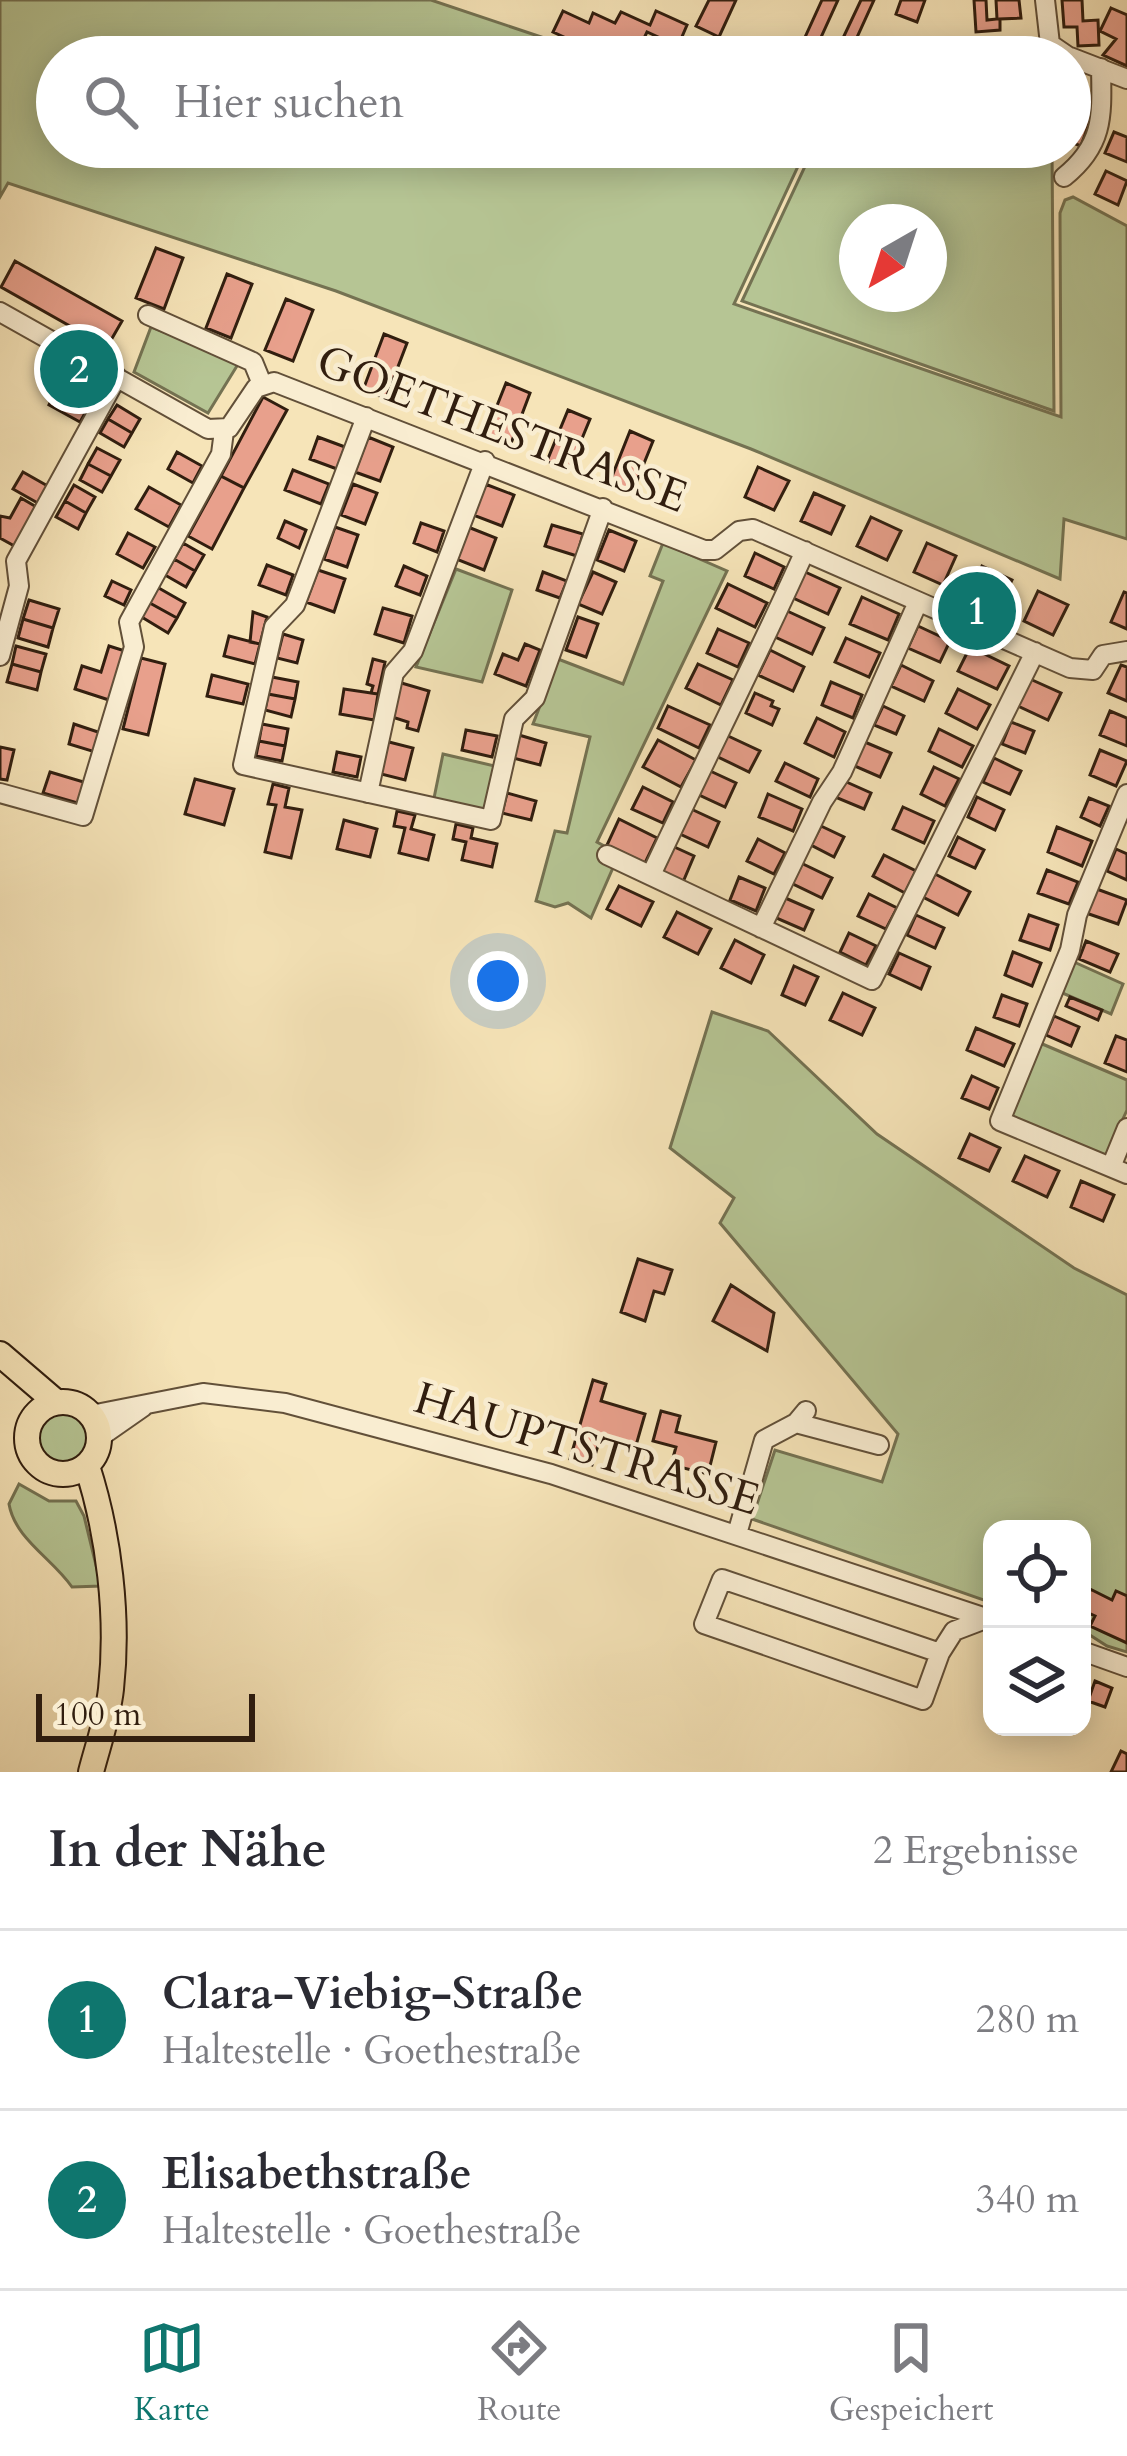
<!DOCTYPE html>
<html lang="de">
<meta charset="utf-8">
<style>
:root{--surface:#fff;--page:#f7f7f7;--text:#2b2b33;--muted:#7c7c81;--line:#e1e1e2;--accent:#0f766e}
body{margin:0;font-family:Cardo,serif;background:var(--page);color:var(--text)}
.controls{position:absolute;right:36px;bottom:36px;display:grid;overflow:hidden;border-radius:24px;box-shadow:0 6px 30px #0003}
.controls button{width:108px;height:108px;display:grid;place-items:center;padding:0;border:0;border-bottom:3px solid var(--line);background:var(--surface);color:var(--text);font:60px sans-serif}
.compass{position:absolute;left:839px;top:204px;width:108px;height:108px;border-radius:50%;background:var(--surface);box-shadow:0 6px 30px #0003;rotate:219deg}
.scale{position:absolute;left:36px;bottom:30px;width:219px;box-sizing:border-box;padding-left:12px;border:6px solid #311e0f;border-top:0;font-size:33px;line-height:42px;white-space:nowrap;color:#311e0f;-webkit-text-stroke:9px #f9edd1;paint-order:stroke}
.you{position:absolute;left:498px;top:981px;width:42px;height:42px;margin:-30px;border:9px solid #fff;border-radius:50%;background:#1a73e8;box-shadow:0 0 0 18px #1a73e833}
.badge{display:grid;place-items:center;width:78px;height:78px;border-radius:50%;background:var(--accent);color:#fff;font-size:39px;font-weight:700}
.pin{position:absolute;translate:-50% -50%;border:6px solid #fff;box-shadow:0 3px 12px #0006}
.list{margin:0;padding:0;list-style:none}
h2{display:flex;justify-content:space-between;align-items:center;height:156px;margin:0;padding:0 48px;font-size:51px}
h2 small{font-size:39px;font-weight:400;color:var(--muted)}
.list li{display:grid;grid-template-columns:78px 1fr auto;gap:36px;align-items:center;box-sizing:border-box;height:180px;padding:0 48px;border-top:3px solid var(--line)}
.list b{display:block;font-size:45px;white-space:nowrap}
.list p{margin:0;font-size:39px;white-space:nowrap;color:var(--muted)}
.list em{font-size:39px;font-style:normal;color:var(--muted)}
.icon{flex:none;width:66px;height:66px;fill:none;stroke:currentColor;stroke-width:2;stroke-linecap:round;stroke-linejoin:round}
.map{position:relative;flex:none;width:1127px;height:1772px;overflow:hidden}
.search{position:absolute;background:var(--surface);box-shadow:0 6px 30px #0003;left:36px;right:36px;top:36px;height:132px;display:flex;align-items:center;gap:30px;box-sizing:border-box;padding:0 42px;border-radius:66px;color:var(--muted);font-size:45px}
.sheet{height:516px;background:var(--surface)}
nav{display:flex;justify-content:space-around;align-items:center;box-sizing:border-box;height:168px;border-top:3px solid var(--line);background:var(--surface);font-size:33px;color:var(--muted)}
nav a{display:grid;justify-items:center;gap:6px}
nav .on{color:var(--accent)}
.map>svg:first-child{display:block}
.green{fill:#b6c594;stroke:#747252;stroke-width:3;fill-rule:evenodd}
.building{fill:#e8a08c;stroke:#311e0f;stroke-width:3}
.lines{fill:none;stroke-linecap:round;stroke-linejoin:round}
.minor-casing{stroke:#625039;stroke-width:22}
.major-casing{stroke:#311e0f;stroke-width:28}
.minor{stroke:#f9edd1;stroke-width:18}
.major{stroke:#f6e4b8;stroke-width:24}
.labels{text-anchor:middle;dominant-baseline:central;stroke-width:9;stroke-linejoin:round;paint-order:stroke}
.street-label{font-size:45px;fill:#311e0f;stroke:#f9edd1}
</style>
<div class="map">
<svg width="1127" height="1772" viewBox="0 0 1127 1772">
<rect width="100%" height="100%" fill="#f6e4b8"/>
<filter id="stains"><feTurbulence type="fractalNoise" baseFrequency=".00167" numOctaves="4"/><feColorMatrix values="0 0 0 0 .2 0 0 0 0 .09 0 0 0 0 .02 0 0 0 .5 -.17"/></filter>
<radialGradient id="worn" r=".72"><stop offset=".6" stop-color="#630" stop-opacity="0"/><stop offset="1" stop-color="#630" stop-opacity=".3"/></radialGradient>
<path class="green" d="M0,0h431l170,57h-544v90h750l-73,157 327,113 -1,-204 5,-13 8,-3 54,29v313l-63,-20 -4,60 -309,-130 -415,-158 -328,-108 -8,14z
M814,147h238l2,264 -312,-110zM857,222h72v72h-72z
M151,327l89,34 -32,52 -74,-41z
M663,543l64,28 -130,271 22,12 -28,64 -23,-15 -13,4 -19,-6 19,-70 12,2 23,-96 -57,-13 25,-65 65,25 40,-103 -13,-5z
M456,569l56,21 -30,92 -66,-15z
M443,754l56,13 -15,44 -51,-8z
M1074,962l49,22 -12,30 -51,-22z
M712,1012l56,19 109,103 197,134 53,27v357l-20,-6 -25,-16v-101h-90v74l-240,-84 23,-69 107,32 16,-48 -178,-211 14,-25 -64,-50z
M1040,1043l87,37v30l-22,48 -95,-41z
M32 1437a30 30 0 1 1 60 0a30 30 0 1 1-60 0Z
M19,1484l30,17h27l8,15 17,70 -29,1c-20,-29 -57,-48 -63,-83z"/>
<path class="building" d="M709,0h27l-17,37 -23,-11z
M822,0h16l-26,57h-16z
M861,0h13l-26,57h-14z
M901,0h24l-8,22 -21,-8z
M974,0h12l1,20 10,-1 -1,-19h23l2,18 -21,1v11l-24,2z
M1062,0h20l1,21 15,-1 1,25 -21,1 -1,-19h-13z
M1111,8l16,7v51l-24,-11 13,-16 -16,-8z
M563,11l26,12 4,-10 22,10 6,-11 29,13 6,-14 31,14 -9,21 -31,-14 -9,19 -22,-10 -4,8 -23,-10 -3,8 -33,-15z
M1070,108l22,7 -11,31 -11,-4z
M1114,132l13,5v25l-22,-9z
M1106,171l21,10 -9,24 -23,-11z
M156,248l27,10 -19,51 -28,-11z
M15,261l107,60 -15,26 -106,-60z
M227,274l25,10 -21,54 -25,-10z
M286,299l27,11 -20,51 -28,-11z
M384,334l23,9 -21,55 -23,-8z
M60,383l32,18 -12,21 -31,-17z
M506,383l24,10 -20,53 -25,-10z
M263,397l24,13 -43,78 -23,-12z
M117,405l23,14 -8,14 -24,-14z
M568,410l22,9 -21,51 -22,-9z
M108,419l24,14 -8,14 -24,-14z
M630,431l23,10 -21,52 -23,-9z
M318,437l27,10 -8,22 -27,-10z
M368,437l25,10 -13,34 -25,-9z
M97,448l23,12 -9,16 -23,-12z
M177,452l25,14 -9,17 -25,-14z
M88,464l23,12 -9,16 -22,-12z
M758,467l31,14 -15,29 -29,-13z
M293,470l36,14 -8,20 -36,-14z
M23,472l30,17 -10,17 -30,-17z
M221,476l23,12 -32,61 -24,-13z
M353,484l24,9 -12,31 -24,-9z
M485,484l29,11 -12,31 -29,-11z
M74,485l21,12 -9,16 -21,-12z
M149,487l32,18 -12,22 -33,-18z
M814,493l30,13 -13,28 -30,-13z
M21,498l19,11 -22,39 -18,-10v-22l10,2z
M65,501l21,12 -8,16 -22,-12z
M871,517l30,14 -14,29 -30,-14z
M285,521l21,9 -7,18 -21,-10z
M421,523l23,8 -7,21 -23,-9z
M552,525l31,9 -6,22 -32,-10z
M335,527l23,8 -11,32 -23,-8z
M468,527l28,11 -12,32 -28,-11z
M609,530l27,11 -12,30 -27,-11z
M128,533l27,14 -12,21 -26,-14z
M183,543l21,12 -9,16 -21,-12z
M927,543l29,13 -13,29 -29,-13z
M755,553l29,14 -10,22 -29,-13z
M174,559l21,12 -9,16 -21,-12z
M267,565l26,10 -7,20 -27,-10z
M404,566l23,10 -7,19 -24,-9z
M982,566l30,14 -14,30 -30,-13z
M318,570l27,9 -11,33 -28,-10z
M803,571l37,17 -12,26 -37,-17z
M543,572l24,9 -7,17 -23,-8z
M593,572l23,10 -14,32 -24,-10z
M112,581l19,9 -7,15 -19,-9z
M728,584l39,19 -12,24 -39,-19z
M157,587l28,16 -8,15 -29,-16z
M1038,591l30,14 -15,30 -29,-14z
M1124,592l3,1v36l-16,-7z
M862,597l37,17 -11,26 -38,-16z
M29,600l30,9 -6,19 -30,-9z
M148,602l29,16 -9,15 -28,-17z
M383,608l29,8 -8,27 -29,-9z
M785,610l39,18 -12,26 -39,-18z
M253,612l14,5 -7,27 -10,-2z
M578,617l20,7 -12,33 -20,-7z
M23,619l30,9 -5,19 -30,-9z
M918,626l32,15 -10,21 -32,-14z
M718,629l31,14 -11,24 -31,-14z
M283,634l20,6 -6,23 -20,-5z
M229,636l31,8 -5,20 -31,-8z
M846,638l34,15 -11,24 -34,-15z
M525,644l15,6 -14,36 -31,-12 8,-20 15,6z
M16,646l30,8 -5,18 -29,-8z
M109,646l16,5 -16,49 -34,-11 7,-23 19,6z
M970,647l39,19 -12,23 -39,-18z
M770,650l34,17 -11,24 -35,-16z
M141,658l24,6 -17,71 -25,-6z
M373,659l12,3 -7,32 -7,-1 2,-7 -6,-2z
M12,664l29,8 -4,18 -30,-8z
M698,664l35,16 -12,25 -35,-17z
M901,665l32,16 -9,20 -33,-15z
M1121,665l6,2v34l-19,-8z
M212,675l36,9 -5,20 -36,-8z
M272,677l26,5 -3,17 -27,-5z
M1030,679l31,14 -13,27 -30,-14z
M398,682l31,9 -11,40 -11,-3 1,-6 -19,-6z
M831,682l31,13 -9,23 -31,-13z
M344,689l34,5 -4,26 -34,-6z
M958,689l32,16 -13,24 -31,-16z
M755,693l18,8 -2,5 8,3 -7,16 -26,-12z
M268,694l27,5 -4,18 -26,-7z
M668,706l42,19 -11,23 -41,-20z
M883,706l21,10 -8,18 -22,-9z
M1110,711l17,7v28l-27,-11z
M817,718l28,14 -11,25 -29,-14z
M1011,722l23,9 -9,22 -23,-9z
M74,724l27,9 -6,19 -26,-8z
M262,724l26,5 -3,17 -26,-5z
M939,729l34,17 -11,21 -33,-16z
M466,730l31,6 -5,21 -30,-7z
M519,735l27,8 -6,22 -27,-7z
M726,735l34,16 -11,21 -33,-16z
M658,740l38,20 -15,27 -38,-20z
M860,740l31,13 -11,24 -30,-13z
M259,741l26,5 -3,15 -26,-5z
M385,741l28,7 -8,32 -28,-7z
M0,747l14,3 -7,30 -7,-1z
M1100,750l27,11 -11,25 -26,-11z
M337,752l24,5 -4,20 -24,-5z
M994,758l27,13 -11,23 -27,-12z
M785,763l33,16 -8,18 -34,-16z
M934,767l25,12 -14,27 -24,-12z
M708,770l28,13 -11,24 -28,-13z
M50,772l37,11 -6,21 -38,-11z
M195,779l39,10 -10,36 -39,-11z
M842,780l29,13 -7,16 -29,-12z
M273,784l16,4 -4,19 17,3 -11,48 -26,-6 11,-47 -8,-1z
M643,787l30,15 -10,21 -31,-14z
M507,793l29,8 -5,19 -29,-7z
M768,794l34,15 -9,22 -34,-14z
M977,797l27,13 -9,20 -27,-13z
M1089,798l20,8 -9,20 -19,-9z
M903,807l31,14 -10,22 -31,-14z
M691,809l28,13 -11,25 -28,-13z
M397,811l18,4 -4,14 23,6 -6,25 -29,-7 6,-25 -11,-2z
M619,819l38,19 -12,25 -38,-18z
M344,820l33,9 -7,28 -33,-8z
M456,824l17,4 -2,10 26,6 -5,23 -30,-7 4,-18 -13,-3z
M821,826l23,11 -10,20 -23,-12z
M1057,827l35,14 -10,25 -34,-14z
M958,837l26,13 -9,18 -26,-12z
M758,839l27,14 -11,21 -27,-13z
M670,845l24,11 -11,26 -24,-11z
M1116,849l11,5v26l-20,-9z
M884,855l32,16 -11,22 -32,-17z
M801,863l31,15 -10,20 -31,-15z
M1047,870l31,12 -9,22 -31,-11z
M935,874l35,18 -12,23 -35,-18z
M739,877l26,11 -9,23 -26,-11z
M619,886l34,16 -12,24 -34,-17z
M1094,888l33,12 -9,24 -32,-11z
M869,894l28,14 -11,21 -28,-13z
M783,897l30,13 -9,20 -30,-13z
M677,912l34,17 -13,25 -34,-17z
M916,915l28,13 -9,20 -28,-13z
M1029,915l29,10 -8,25 -30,-10z
M849,933l27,13 -10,19 -26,-13z
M735,940l29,15 -13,28 -30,-15z
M1086,941l32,13 -8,18 -31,-13z
M1013,952l28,11 -9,23 -27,-11z
M899,953l31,14 -9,22 -32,-15z
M794,966l24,11 -13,28 -23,-10z
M843,993l32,15 -13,27 -32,-15z
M1002,995l25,9 -8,22 -25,-9z
M1070,997l32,13 -4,10 -32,-14z
M1054,1016l25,11 -8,19 -25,-11z
M976,1028l38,16 -10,22 -37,-16z
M1116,1036l11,4v32l-22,-9z
M972,1076l26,12 -9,21 -27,-11z
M970,1134l30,14 -11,23 -30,-13z
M1025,1156l34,15 -12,26 -34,-16z
M1081,1181l33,14 -11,26 -32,-14z
M638,1259l34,11 -8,24 -10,-3 -9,30 -24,-9z
M731,1285l43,28 -7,38 -54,-30z
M593,1380l13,4 -5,17 44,13 -10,35 -35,-10 -8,26 -22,-6z
M661,1411l19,5 -4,16 40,10 -8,32 -37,-9 5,-18 -23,-6z
M1090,1589l22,11 4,-9 11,5v47l-37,-17 5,-10 -13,-6z
M1095,1681l17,7 -7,19 -17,-6z
M1121,1751l6,3v18h-16z"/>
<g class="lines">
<g class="minor-casing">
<path id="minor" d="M1045,0l5,44 19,13
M1070,57l57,22
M1064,177c40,-32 38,-61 37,-109
M0,312l208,117 21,-1 27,-40 18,-6 430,168h11l24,-19 14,-2 317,139 23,2 10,-15 24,-4
M148,315l105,47 9,22
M366,417l-71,188 -21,22 -31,138 248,55 23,-101 21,-21 68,-190
M0,656l19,-70 -3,-25 101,-184
M0,793l83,23 51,-169 -5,-25 92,-168 3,-23
M368,793l26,-120 19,-22 72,-190
M1127,794l-50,121 -7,35 -70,171 127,53
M607,855l265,125 163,-328
M651,875c51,-109 105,-215 154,-324
M761,928l61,-126 20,-30 76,-170
M1111,1167l16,-39
M91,1415l112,-22 82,10 266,71 441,146
M796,1423l83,22
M100,1437l43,-30
M737,1534l27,-94 32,-17 10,-12
M1082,1651l45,16
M940,1653l-17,47 -219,-76 18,-45 218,74 14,-22 34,-13"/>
</g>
<g class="major-casing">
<path id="major" d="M0,1354l56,48
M27 1438a36 36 0 1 1 72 0a36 36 0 1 1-72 0Z
M87,1466c22,68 32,151 24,223 -3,28 -13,56 -20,83"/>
</g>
<use href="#minor" class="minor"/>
<use href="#major" class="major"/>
</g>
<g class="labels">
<g class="street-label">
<text transform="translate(502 429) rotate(21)">GOETHESTRASSE</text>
<text transform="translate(587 1449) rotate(17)">HAUPTSTRASSE</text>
</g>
</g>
<rect width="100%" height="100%" filter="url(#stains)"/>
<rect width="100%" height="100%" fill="url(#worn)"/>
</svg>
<div class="controls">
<button><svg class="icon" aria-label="locate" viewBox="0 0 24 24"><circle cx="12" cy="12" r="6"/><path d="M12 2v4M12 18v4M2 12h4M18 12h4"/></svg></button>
<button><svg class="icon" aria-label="layers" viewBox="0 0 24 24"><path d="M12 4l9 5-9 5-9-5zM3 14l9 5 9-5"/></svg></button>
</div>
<svg class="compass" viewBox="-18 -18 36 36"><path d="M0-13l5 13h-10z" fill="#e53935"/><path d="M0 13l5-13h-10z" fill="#7c7c81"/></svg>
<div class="scale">100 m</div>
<div class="you"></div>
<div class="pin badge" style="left:977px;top:611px">1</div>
<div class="pin badge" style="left:79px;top:369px">2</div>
<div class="search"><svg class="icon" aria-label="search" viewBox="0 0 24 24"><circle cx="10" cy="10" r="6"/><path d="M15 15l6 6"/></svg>Hier suchen</div>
</div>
<section class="sheet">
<h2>In der Nähe<small>2 Ergebnisse</small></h2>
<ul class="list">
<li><span class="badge">1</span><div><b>Clara-Viebig-Straße</b><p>Haltestelle · Goethestraße</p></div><em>280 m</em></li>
<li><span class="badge">2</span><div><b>Elisabethstraße</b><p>Haltestelle · Goethestraße</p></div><em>340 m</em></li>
</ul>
</section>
<nav>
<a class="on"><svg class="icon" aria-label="map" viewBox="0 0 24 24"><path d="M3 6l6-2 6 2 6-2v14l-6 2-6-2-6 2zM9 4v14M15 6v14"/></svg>Karte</a>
<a><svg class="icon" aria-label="directions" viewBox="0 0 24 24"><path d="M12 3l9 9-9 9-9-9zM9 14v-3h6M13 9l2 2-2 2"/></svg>Route</a>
<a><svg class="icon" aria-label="saved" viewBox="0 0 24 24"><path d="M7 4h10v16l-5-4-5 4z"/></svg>Gespeichert</a>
</nav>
